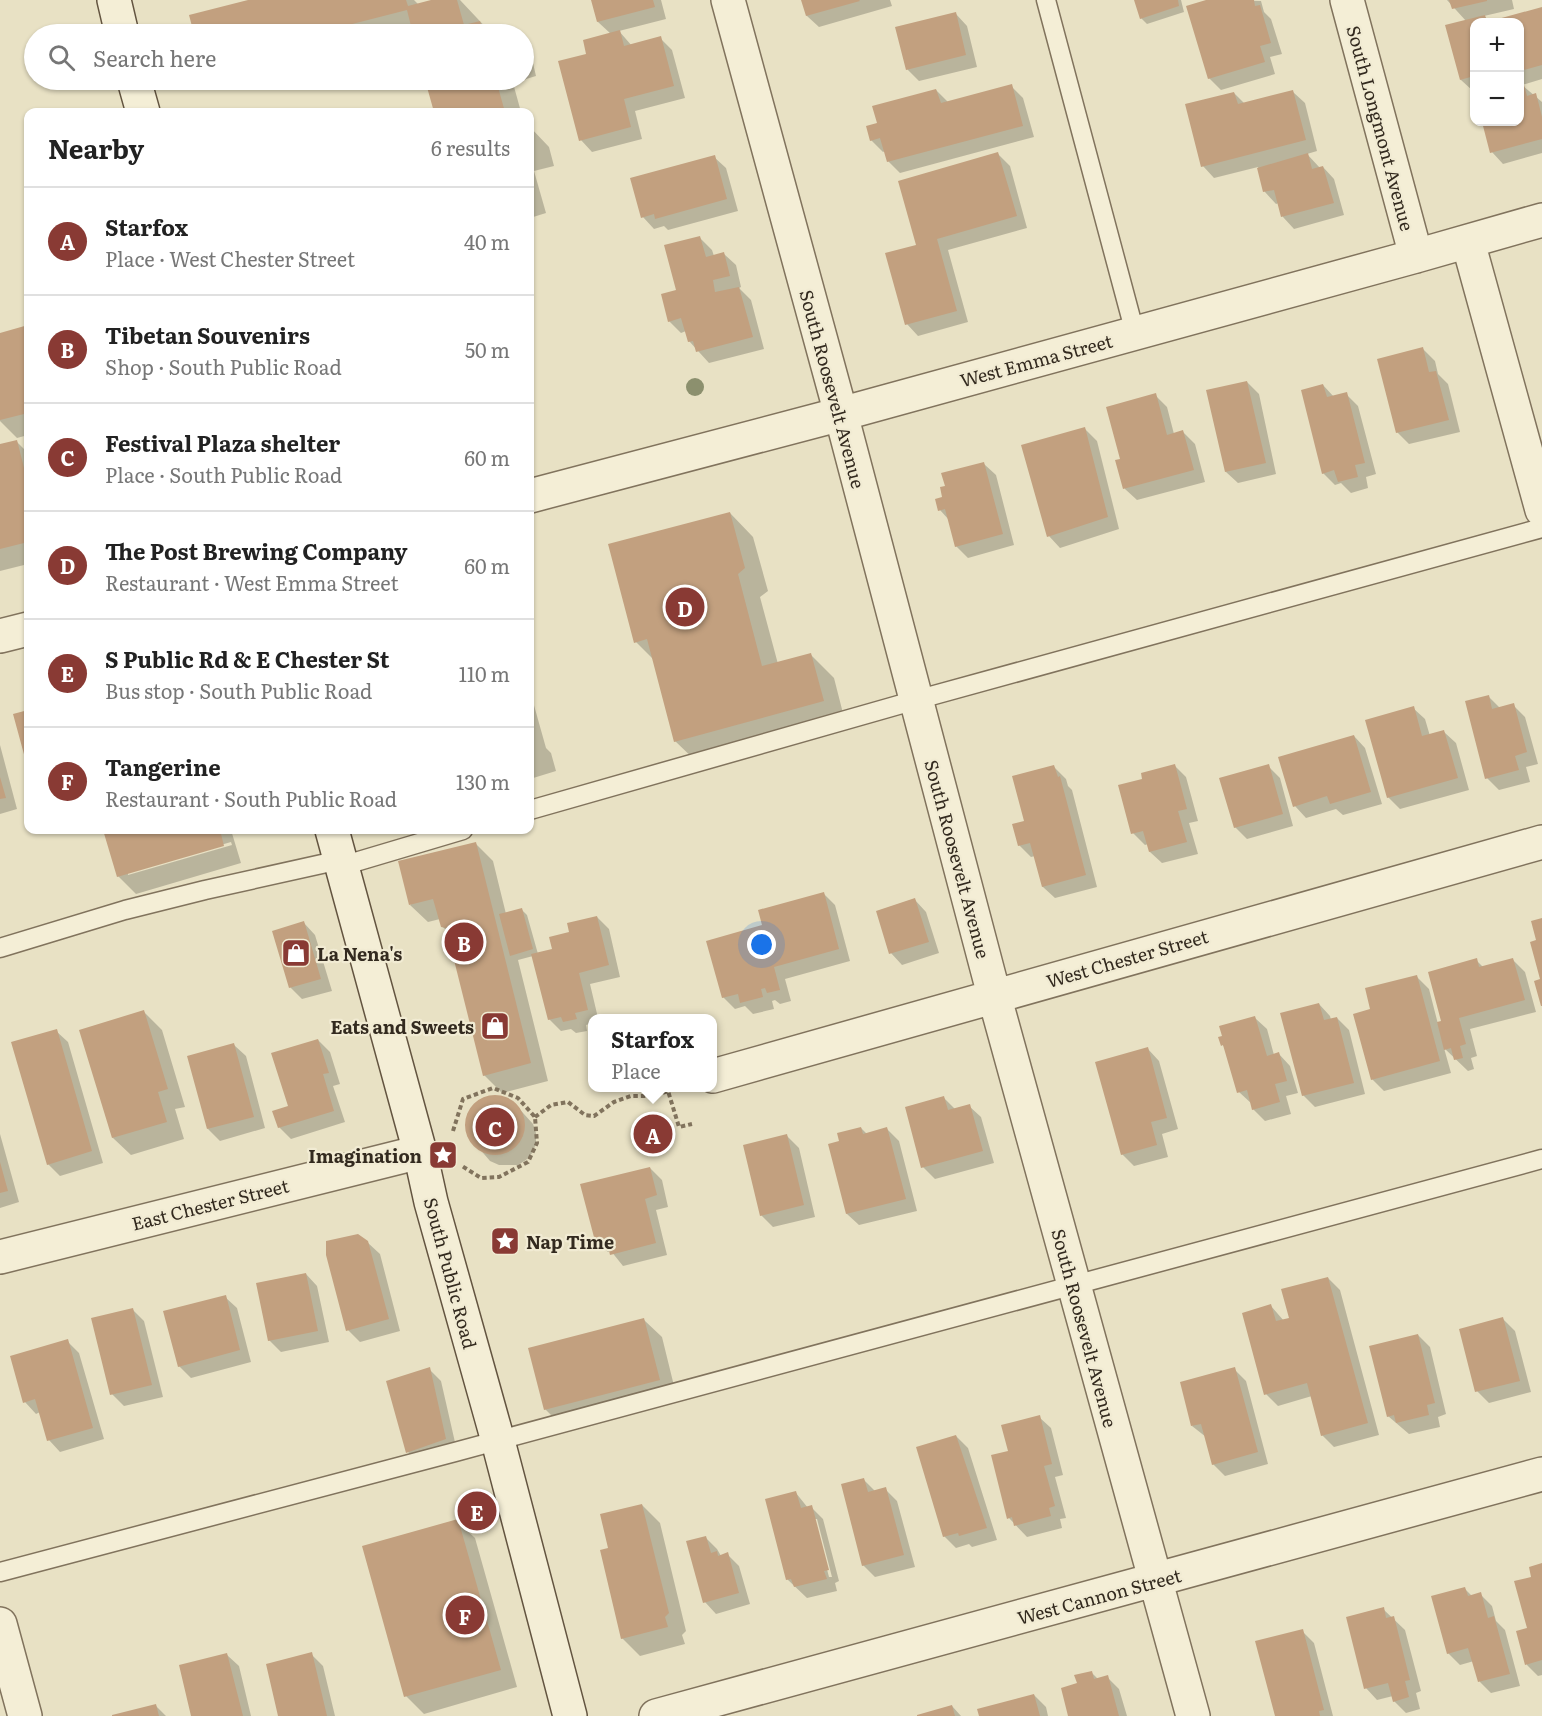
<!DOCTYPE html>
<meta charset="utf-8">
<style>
:root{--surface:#fff;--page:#f2f2f2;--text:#222;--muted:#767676;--line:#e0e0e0;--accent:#893a34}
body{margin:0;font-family:Literata,serif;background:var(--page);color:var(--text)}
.controls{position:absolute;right:18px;top:18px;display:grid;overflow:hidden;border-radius:12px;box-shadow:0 2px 4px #0004}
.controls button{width:54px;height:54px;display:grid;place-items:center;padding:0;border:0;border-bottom:2px solid var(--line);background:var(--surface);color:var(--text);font:30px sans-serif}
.you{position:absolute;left:762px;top:945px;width:21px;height:21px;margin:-15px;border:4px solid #fff;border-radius:50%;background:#1a73e8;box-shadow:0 0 0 9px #1a73e833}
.badge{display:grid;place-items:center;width:39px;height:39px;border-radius:50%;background:var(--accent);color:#fff;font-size:20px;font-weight:700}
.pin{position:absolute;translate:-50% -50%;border:3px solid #fff;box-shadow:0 2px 6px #0006}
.popup{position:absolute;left:588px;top:1014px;width:129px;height:78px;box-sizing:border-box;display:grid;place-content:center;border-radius:12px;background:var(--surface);filter:drop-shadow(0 2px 4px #0005);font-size:20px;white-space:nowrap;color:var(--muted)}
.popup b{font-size:22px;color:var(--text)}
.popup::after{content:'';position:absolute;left:50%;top:100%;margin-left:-12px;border:12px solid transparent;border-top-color:var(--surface)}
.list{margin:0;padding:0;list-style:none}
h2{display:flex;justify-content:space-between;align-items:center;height:78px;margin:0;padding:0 24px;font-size:26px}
h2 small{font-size:20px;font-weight:400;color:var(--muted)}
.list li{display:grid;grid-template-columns:39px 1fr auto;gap:18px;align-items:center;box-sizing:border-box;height:108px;padding:0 24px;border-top:2px solid var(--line)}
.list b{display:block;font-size:22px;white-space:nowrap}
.list p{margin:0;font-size:20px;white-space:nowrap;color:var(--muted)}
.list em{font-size:20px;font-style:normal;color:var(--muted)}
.icon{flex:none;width:33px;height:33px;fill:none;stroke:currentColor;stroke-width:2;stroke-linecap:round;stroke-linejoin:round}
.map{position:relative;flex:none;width:1542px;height:1716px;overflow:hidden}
.search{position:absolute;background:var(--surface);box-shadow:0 2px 4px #0004;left:24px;top:24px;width:510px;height:66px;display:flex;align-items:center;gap:15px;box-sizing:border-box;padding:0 21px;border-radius:33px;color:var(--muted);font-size:22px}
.panel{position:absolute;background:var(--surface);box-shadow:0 2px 4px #0004;left:24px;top:108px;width:510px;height:726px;border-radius:12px}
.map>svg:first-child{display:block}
.shadow{fill:#0003;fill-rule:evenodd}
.building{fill:#c2a07f}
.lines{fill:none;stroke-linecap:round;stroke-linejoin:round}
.lane-casing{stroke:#81735d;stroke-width:21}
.street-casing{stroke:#81735d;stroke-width:36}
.secondary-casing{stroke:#635440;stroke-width:36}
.path{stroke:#81735d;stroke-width:4;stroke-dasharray:4.5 3;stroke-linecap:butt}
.lane{stroke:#f4eed6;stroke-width:18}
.street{stroke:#f4eed6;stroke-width:33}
.secondary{stroke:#f4eed6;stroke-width:33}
.tree{fill:#8c906e}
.labels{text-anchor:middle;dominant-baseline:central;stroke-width:4.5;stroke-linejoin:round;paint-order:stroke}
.street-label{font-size:18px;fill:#332a1f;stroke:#f1ebd3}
.poi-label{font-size:18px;font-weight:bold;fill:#332a1f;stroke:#f1ebd3;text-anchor:start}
</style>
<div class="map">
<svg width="1542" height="1716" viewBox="0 0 1542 1716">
<rect width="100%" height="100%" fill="#e8e1c4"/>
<path class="shadow" d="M253,0h161l5,5 18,-5h23l32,34h-296l-5,-17z
M592,0h69l5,19 -47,12 13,15 28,-8 12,12 13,48 -50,13 7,28 -50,13 -11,-12 7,-85 23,-21 -13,-12z
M803,0h87l2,6 -73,21 -12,-11z
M1135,0h46l3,12 -37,12 -6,-6z
M1212,0l49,1 3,11 7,7 11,35 -12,3 5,17 -54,16 -12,-12z
M1447,0h65l2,9 -30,7 7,6 51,-13v70l-20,6 20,17v51l-39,11 -11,-12 -9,-30h37v-100h-46v69h-1l-12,-11 5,-59z
M956,14l11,12 10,41 -58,14 -12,-12z
M524,54l9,9 3,13 -23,7 8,29h-86l-8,-32h97z
M220,80h33l-26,6z
M1011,86l12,12 11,39 -134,36 -12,-12 -3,-10 -2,1 -12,-12 8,-16 57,-34 13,13z
M1293,92l12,11 12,48 -10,3 13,14 3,-1 11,12 10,36 -50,14 -11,-12 -4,-14 -3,1 -11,-12 -7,-25 -44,11 -11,-12 31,-73 11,11z
M530,127l19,20 5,19 -20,5 12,42 -16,5z
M998,154l12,12 17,62 -79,22 20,72 -50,14 -11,-12 11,-78z
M714,157l12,11 12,43 -70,19 -4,-4 -10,3 -11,-12z
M700,238l12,12 2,6 10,-2 12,11 5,22 -2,1 12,12 13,49 -55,14 -20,-22 -3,-10 -5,2 -12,-12z
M28,327v108l-11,3 -17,-17v-86z
M1423,349l12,12 3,13 10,10 12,48 -51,12 -12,-12z
M1247,382l12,12 17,80 -38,9 -12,-11z
M1323,385l11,12 12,-3 12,12 18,68 -10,3 2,11 -17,5 -10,-10 -6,2 -12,-12z
M1155,395l12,12 7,27 9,-2 12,12 10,38 -68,18 -12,-11 -8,-28 4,-1z
M1085,429l12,12 22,88 -59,19 -11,-12z
M16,441l12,12v111l-28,7v-125z
M984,464l12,11 18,70 -46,13 -12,-12 -7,-26 -9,-10 4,-12z
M730,513l23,24 15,54 -8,6 18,67 33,-9 23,23 12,47 -147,39 -24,-23 -21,-81 -18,-18z
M530,691l16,57 5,5 5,18 -26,8z
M1488,696l12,12 13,-3 12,12 13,47 -12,3 4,15 -31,8 -12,-12z
M1413,708l12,11 5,17 14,-4 12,11 13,47 -69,19 -12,-12z
M28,712v54l-13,-51z
M1354,736l11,12 17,56 -39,11 -7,-6 -30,9 -11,-12z
M0,745l17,64 -17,5z
M1174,765l12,12 12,44 -9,2 9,31 -36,9 -12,-11 -2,-8 -3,1 -12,-12 11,-53z
M1268,766l12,12 13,48 -46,13 -12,-12z
M1054,767l12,12 2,7 4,4 25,97 -42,11 -12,-11 -8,-31 -4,1 -12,-12 7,-23z
M105,830h126l10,33 -105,31 -18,-18zM231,842l1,3 -104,30v-3z
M475,843l18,18 13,53 16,-4 5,5 11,39 16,-4 17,-17 26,-16 12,12 11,48 -30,7 8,34h-5v5l-7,2 1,6 -11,2 -5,-4 -10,2 -12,-12 -16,-63 -15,4 30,121 -46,12 -18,-18 -35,-142 -7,-7 -2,-7 -12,3 -18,-17z
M823,893l12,12 15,56 -65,18 6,22 -11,3 -5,-4 -3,1 2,8 -21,5 -8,-8 -10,3 -12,-12 41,-70z
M915,900l11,12 13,41 -37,12 -11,-12z
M304,923l11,12 17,56 -30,8 -12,-12z
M1476,960l8,8 29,-8 12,12 11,40 -66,17 7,27 -6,2 3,11 -6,2 -24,-23 7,25 -67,18 -12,-12v-69l45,-33 12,12 9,35 5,-2z
M1319,1004l11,12 1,4 6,-2 12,12 16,64 -50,13 -12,-12z
M144,1012l18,18 23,77 -10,2 9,30 -53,16 -18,-17z
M1255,1018l12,11 7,26 5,-1 11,12 8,27 -12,3 5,18 -26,7 -12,-12 -1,-5 -13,-12 -14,-44 -2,-3z
M56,1031l12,11 35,121 -43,13 -12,-12z
M318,1040l12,12 10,32 -7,2 12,36 -54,17 -12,-12 11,-20z
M234,1045l12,11 19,72 -45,13 -12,-12z
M1148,1049l11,12 19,68 -16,5 6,23 -34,9 -12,-12z
M497,1096l17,7 19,21 3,9v10l-3,9 -7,8 -8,5h-19l-9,-4 -23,-27v-19l11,-14 9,-4z
M944,1098l11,11 14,-3 12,11 13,46 -59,16 -12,-12z
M861,1128l6,6 20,-5 12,12 18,70 -58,14 -12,-11 -6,-72z
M0,1134l19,68 -19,6z
M787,1136l12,12 16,69 -42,10 -12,-12z
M650,1168l12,12 6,27 -12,3 11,45 -44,11 -12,-15 -3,1 -12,-12z
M367,1242l13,12 20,77 -40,11 -12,-12z
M306,1274l11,12 12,56 -48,10 -12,-12z
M1328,1278l12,12 39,145 -45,12 -12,-12 -10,-39 -34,10 -12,-12 5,-88 13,15 7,-2z
M225,1297l12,11 14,54 -60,16 -12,-12z
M132,1309l12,12 19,76 -39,9 -12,-12z
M1503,1319l12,12 16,61 -42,11 -12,-12z
M644,1320l18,17 15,61 -114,29 -18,-18z
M1418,1335l12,12 16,67 -8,3 2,10 -31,7 -21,-18z
M67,1341l12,12 25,86 -44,13 -11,-12 -9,-28 -4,2 -11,-12z
M429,1369l12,12 16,70 -37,13 -12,-12z
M1234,1369l12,12 22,83 -43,12 -12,-12 -7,-27 -14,-11z
M1039,1417l12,11 12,47 -8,2 11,41 -6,1 2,9 -35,9 -18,-19 1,-66z
M956,1436l12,12 29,92 -25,7 -3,-3 -13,4 -12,-12z
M864,1480l12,12 9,-3 12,12 18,66 -40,10 -12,-12z
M796,1493l12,15 3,-1 12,12 16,62 -4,2 2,8 -30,7 -20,-19zM814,1519h3l15,58h-3z
M642,1505l18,18 26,108 -4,4 3,9 -45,12 -18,-18z
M457,1521l18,17 42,149 -93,27 -18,-18z
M705,1537l12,12 4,7 6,-2 12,12 11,38 -34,10 -11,-12z
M1542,1564v111l-4,1 -11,-11 -9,-33 11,-3 4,-51z
M1465,1589l7,7 8,-2 12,12 4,15 9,9 15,56 -29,7 -11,-11 -6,-21 -14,4 -12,-12z
M1383,1609l22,21 16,61 -5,2 4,16 -14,4 -12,-12 -1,-5 -16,4 -11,-12z
M1302,1631l12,12 19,73h-57z
M311,1654l12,12 12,50h-55z
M227,1655l12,11 12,50h-58z
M1091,1672l7,7 9,-2 12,12 8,27h-57l8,-31z
M1034,1695l12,12 2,9h-67z
M156,1706l10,10h-52z
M952,1706l9,10h-39z"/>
<path class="building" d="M248,0h158l2,6 23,-6h26l7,25 16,-4 4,13h-71l-6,-24 -94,24h-119l-5,-19z
M591,0h62l2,7 -58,15z
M801,0h58l1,1 -54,15z
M1134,0h44l1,6 -39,13z
M1206,0h48l1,6 5,-1 11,38 -11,3 5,16 -57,17 -22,-73z
M1449,0h38v1l-35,8z
M1542,7v58l-22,6v-49h-46v54l-14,4 -15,-55 40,-10 2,7z
M956,12l10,43 -60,15 -11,-43z
M620,30l4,16 37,-10 13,50 -50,13 7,28 -52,14 -21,-80 28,-7 -3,-14z
M425,80h71l9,32h-71z
M1012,84l11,42 -136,36 -7,-24 -10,3 -4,-15 11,-3 -5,-17 64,-17 5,14z
M1524,85l3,11 9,-3 6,24v22l-52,14 -8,-31h38v-36z
M1293,90l13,50 -105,27 -16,-63 49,-12 4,12z
M998,152l19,64 -80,23 20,72 -52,14 -20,-72 31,-8 -18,-64z
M1308,153l4,16 11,-3 11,37 -53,14 -7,-27 -11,2 -6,-24z
M715,155l12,44 -72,20 -1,-5 -13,4 -11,-40z
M700,236l6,21 18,-5 6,24 -17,4 2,12 24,-5 14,50 -57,15 -3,-11 -5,1 -7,-24 -13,4 -7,-28 15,-4 -12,-45z
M28,325v88l-28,7v-87z
M1423,347l6,25 7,-1 13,49 -53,13 -19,-74z
M1247,381l19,82 -41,9 -19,-82z
M1323,384l4,13 20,-5 18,71 -10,2 3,12 -20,5 -4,-12 -12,4 -21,-84z
M1156,393l11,42 16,-5 11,40 -71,19 -8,-29 5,-1 -14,-52z
M1085,427l23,90 -61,20 -26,-92z
M17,440l11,44v58l-28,7v-105z
M984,462l19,72 -48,13 -10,-38 -7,2 -3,-12 7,-2 -2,-10 5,-1 -4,-13z
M730,512l15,56 -7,6 24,92 49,-13 13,48 -150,41 -27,-103 -13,4 -26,-99z
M1489,695l3,14 22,-6 13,49 -12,4 4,14 -34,9 -20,-78z
M1414,706l8,30 22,-6 14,48 -71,20 -22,-78z
M28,710v59l-15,-55z
M1354,735l17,57 -41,12 -3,-8 -34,11 -15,-50z
M1175,764l12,45 -9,2 9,31 -38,10 -6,-21 -12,3 -13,-49 24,-6 -1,-6z
M1269,764l14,50 -49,14 -15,-50z
M1054,765l4,12 2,-1 26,99 -44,12 -12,-44 -12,3 -6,-22 12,-3 -12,-45z
M0,777l6,21 -6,1z
M103,830h117l4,16 -107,31z
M476,842l55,221 -48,13 -37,-148 -5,-1 -8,-28 -24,6 -11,-44z
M824,892l15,57 -65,18 6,23 -13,3 -2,-5 -4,1 2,8 -23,6 -2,-9 -16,4 -16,-57 56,-16 -4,-15z
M915,898l14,44 -40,12 -13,-43z
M522,908l11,41 -23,7 -11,-42z
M597,916l12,49 -30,8 9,37 -13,3 2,6 -14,3 -2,-5 -13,3 -17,-66 21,-5 -3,-12 20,-5 -2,-9z
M1542,918v88h-1l-7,-25 6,-2 -10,-37 6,-2 -5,-19z
M304,921l17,58 -32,9 -17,-57z
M1477,958l2,9 34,-9 12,42 -66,18 7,26 -6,2 3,12 -9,2 -3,-12 -7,2 -7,-28 4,-1 -13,-49z
M1417,975l23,86 -69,19 -18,-66 17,-5 -5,-21z
M1319,1003l5,17 13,-3 17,66 -52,13 -22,-83z
M144,1010l24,79 -10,3 9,30 -55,16 -33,-108z
M1255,1016l12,40 12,-4 8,29 -12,3 5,18 -28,8 -5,-20 -10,3 -14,-48 -2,1 -3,-9 4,-1 -3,-10z
M57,1029l35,122 -45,14 -36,-123z
M318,1039l11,34 -6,1 11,37 -56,17 -6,-17 16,-5 -17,-53z
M234,1043l20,74 -47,12 -20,-73z
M1148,1047l19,71 -16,4 6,23 -36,10 -26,-93z
M465 1125a30 30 0 1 1 60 0a30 30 0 1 1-60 0Z
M944,1096l4,14 22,-6 13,47 -62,17 -16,-61z
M861,1127l2,7 24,-7 19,72 -60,15 -18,-70 11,-3 -2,-8z
M787,1134l17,71 -44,11 -17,-71z
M0,1162l8,29 -8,2z
M650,1167l7,28 -12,4 11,44 -46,12 -4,-17 -11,3 -15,-57z
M358,1234l10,7 21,78 -43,12 -20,-76v-14z
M306,1273l12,58 -50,10 -12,-58z
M1328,1277l40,146 -47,13 -14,-53 -43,12 -22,-82 29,-9 5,17 13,-3 -8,-29z
M226,1295l14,55 -62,17 -15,-56z
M133,1308l19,77 -42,10 -19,-77z
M1503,1317l17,64 -45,11 -16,-63z
M644,1318l16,62 -116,30 -16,-62z
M1418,1334l17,69 -8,2 2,10 -33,8 -2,-8 -7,2 -18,-71z
M68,1339l25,89 -46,13 -12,-42 -12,4 -13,-47z
M430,1367l16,72 -40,14 -20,-72z
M1235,1367l23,85 -46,13 -11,-41 -10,2 -11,-44z
M1040,1415l12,49 -8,2 11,40 -6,2 2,8 -37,10 -2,-9 -5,2 -16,-64 17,-4 -7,-26z
M956,1435l31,93 -28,8 -1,-3 -15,4 -27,-90z
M864,1478l4,14 18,-5 18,68 -42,11 -21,-82z
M796,1491l5,17 11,-3 17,65 -5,1 3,8 -33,8 -3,-8 -5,1 -21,-81z
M642,1504l27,109 -4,4 3,10 -47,12 -21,-89 8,-2 -8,-34z
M458,1519l43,151 -97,27 -42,-151z
M706,1536l5,17 6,-2 1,5 10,-4 11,41 -36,10 -17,-62z
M1542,1563v97l-17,5 -9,-34 11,-3 -13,-47 17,-4 -2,-10z
M1465,1587l3,9 13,-4 7,26 6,-2 16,58 -32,8 -10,-34 -21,6 -16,-58z
M1384,1607l2,11 8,-2 16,64 -5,1 4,16 -16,5 -5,-19 -24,6 -18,-72z
M1303,1629l21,81 -5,1 1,5h-45l-20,-75z
M312,1652l15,64h-49l-12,-52z
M227,1653l16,63h-52l-12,-51z
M1092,1671l2,8 14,-4 11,41h-51l-7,-28 16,-5 -3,-8z
M1034,1694l6,22h-61l-2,-7z
M156,1704l3,12h-47v-1z
M952,1705l3,11h-38v-1z"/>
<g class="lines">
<g class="lane-casing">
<path id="lane" d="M1046,0l89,333
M530,810l386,-110 626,-172
M342,866l121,-36
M0,948l125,-38 80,-20 135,-30
M0,1572l455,-120 1087,-293"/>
</g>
<g class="street-casing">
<path id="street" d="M728,0l113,414 153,581 199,721
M1347,0l69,256
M1468,242l74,268
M530,496l311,-82 575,-158 126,-36
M0,636l28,-7
M713,1076l829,-234
M0,1257l420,-105
M0,1624l25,92
M656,1716l886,-242"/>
</g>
<g class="secondary-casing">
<path id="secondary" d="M114,0l8,34
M134,80l9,32
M332,830l88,322 11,50 67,239 72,275"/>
</g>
<path class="path" d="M535,1117l16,-12 17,-3 17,13 9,1 20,-14 17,-6h22l15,-5 11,36 13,-3
M453,1131l10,-32 30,-11 25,10 17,19 2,26 -9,19 -29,15 -18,1 -19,-12"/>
<use href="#lane" class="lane"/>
<use href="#street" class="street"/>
<use href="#secondary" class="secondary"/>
</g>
<circle class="tree" cx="695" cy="387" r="9"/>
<defs>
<g id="shop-square" transform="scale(1.5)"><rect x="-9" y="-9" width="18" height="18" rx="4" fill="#893a34" stroke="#f1ebd3"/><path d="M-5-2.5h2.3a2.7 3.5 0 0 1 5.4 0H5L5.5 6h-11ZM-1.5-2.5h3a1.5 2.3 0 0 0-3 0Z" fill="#fff"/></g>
<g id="sight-square" transform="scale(1.5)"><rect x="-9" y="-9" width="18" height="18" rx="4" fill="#893a34" stroke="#f1ebd3"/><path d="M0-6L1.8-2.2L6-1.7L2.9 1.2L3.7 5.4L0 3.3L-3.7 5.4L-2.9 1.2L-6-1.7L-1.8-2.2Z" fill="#fff"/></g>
</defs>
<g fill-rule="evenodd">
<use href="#shop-square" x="296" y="953"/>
<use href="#shop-square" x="495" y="1026"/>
<use href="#sight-square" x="443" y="1155"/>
<use href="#sight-square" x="505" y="1241"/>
</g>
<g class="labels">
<g class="street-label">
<text transform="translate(1381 128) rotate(75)">South Longmont Avenue</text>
<text transform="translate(1036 360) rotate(-15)">West Emma Street</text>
<text transform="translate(833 389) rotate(75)">South Roosevelt Avenue</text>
<text transform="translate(958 859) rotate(75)">South Roosevelt Avenue</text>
<text transform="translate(1127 958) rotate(-16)">West Chester Street</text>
<text transform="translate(210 1204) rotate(-14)">East Chester Street</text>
<text transform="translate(451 1273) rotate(75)">South Public Road</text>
<text transform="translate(1085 1328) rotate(75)">South Roosevelt Avenue</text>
<text transform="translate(1099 1596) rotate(-15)">West Cannon Street</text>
</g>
<g class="poi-label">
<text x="317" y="953">La Nena's</text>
<text x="474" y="1026" text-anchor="end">Eats and Sweets</text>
<text x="422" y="1155" text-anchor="end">Imagination</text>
<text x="526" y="1241">Nap Time</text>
</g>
</g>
</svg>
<div class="controls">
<button>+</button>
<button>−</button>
</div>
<div class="you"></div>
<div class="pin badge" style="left:653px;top:1134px">A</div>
<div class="popup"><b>Starfox</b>Place</div>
<div class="pin badge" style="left:464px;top:942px">B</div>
<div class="pin badge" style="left:495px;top:1127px">C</div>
<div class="pin badge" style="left:685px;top:607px">D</div>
<div class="pin badge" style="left:477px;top:1511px">E</div>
<div class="pin badge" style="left:465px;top:1615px">F</div>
<div class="search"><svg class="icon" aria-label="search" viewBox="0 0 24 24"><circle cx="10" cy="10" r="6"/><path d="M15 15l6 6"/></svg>Search here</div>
<section class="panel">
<h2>Nearby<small>6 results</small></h2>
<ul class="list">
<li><span class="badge">A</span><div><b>Starfox</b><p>Place · West Chester Street</p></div><em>40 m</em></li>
<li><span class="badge">B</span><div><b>Tibetan Souvenirs</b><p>Shop · South Public Road</p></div><em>50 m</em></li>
<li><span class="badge">C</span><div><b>Festival Plaza shelter</b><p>Place · South Public Road</p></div><em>60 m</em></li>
<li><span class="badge">D</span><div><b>The Post Brewing Company</b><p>Restaurant · West Emma Street</p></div><em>60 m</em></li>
<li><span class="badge">E</span><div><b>S Public Rd &amp; E Chester St</b><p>Bus stop · South Public Road</p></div><em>110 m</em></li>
<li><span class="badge">F</span><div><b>Tangerine</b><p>Restaurant · South Public Road</p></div><em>130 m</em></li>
</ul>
</section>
</div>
